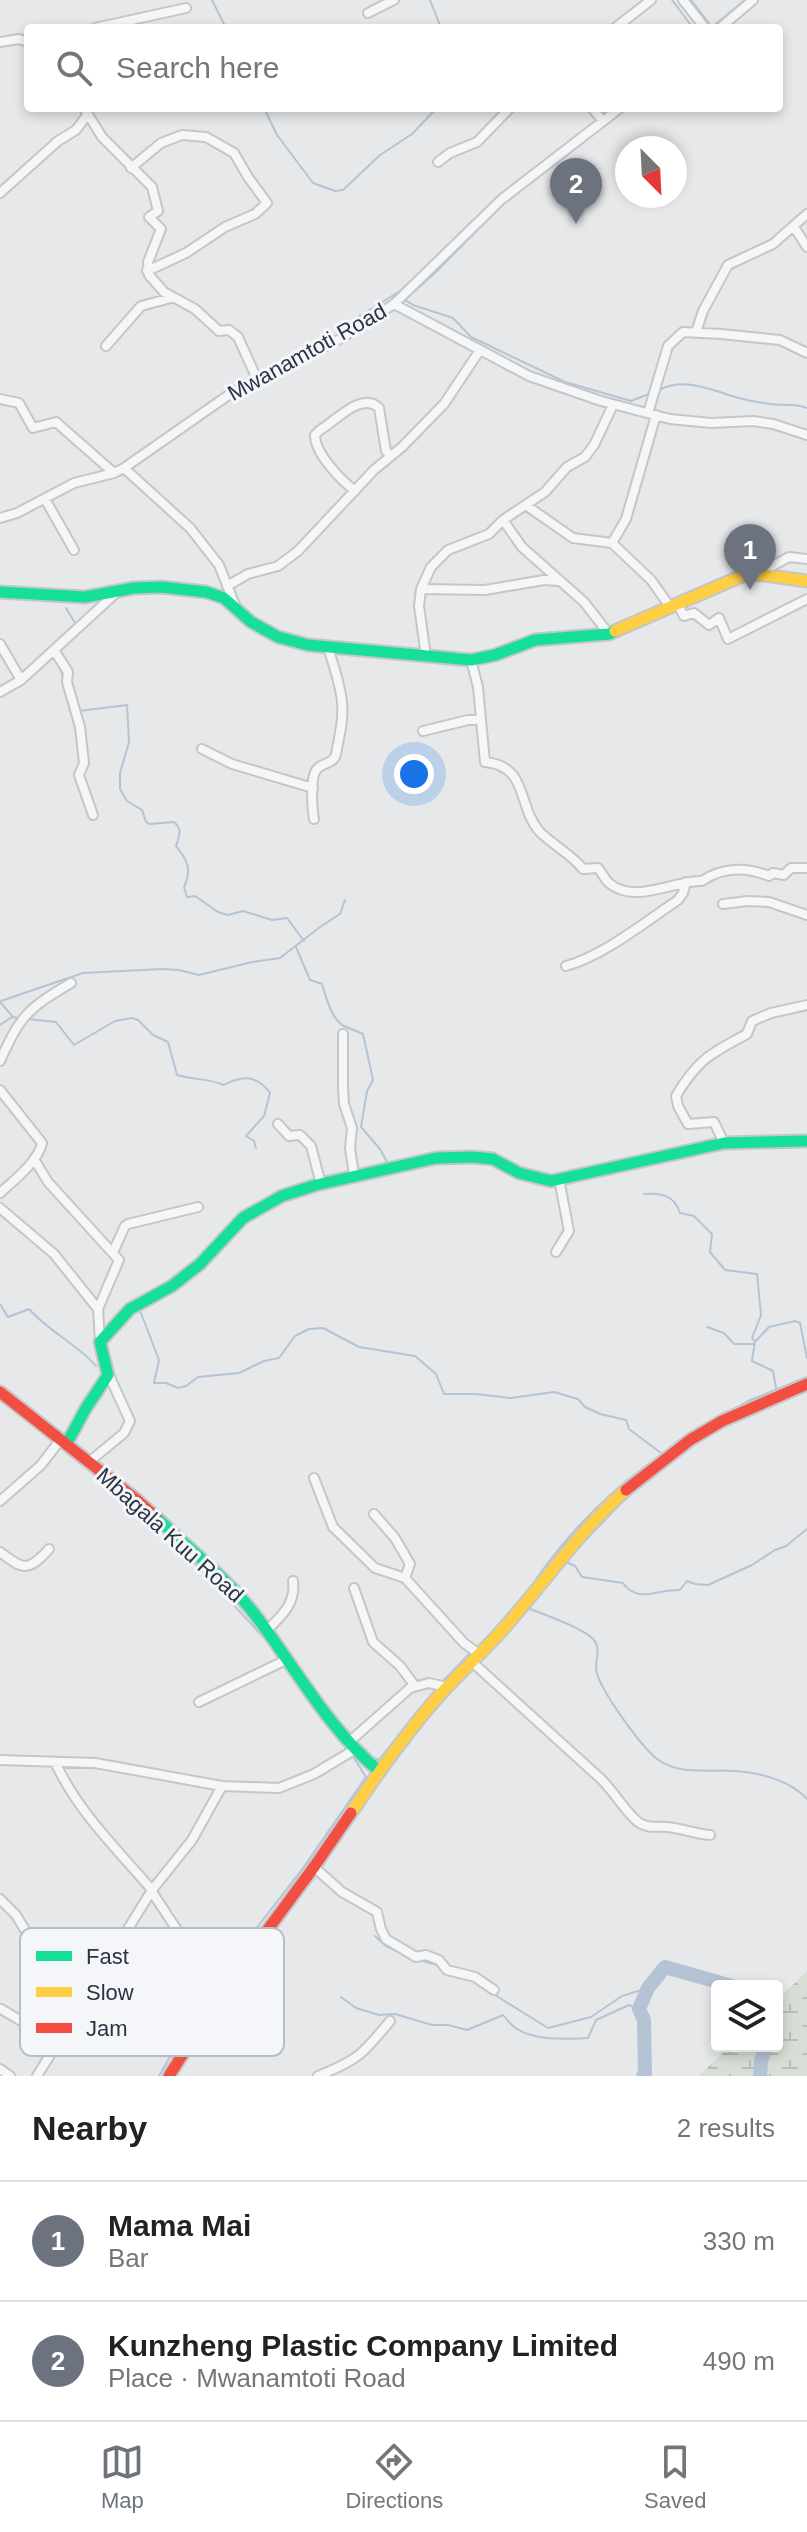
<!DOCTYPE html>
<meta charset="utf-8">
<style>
:root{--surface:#fff;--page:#f6f6f6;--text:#222;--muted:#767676;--line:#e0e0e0;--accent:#6c737f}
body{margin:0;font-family:Arial,sans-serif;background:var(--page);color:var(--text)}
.controls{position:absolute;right:24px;bottom:24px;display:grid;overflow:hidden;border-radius:8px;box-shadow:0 4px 12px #0003}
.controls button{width:72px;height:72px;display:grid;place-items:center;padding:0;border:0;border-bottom:2px solid var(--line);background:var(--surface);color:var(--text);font:40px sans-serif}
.compass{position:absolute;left:615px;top:136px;width:72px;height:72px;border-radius:50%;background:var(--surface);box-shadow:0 4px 12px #0003;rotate:156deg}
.you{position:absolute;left:414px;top:774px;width:28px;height:28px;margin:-20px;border:6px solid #fff;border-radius:50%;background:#1a73e8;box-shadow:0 0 0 12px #1a73e833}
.badge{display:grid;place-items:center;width:52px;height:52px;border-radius:50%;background:var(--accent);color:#fff;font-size:26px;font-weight:700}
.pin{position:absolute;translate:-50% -66px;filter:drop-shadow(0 2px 4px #0008)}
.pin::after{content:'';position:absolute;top:42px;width:28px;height:24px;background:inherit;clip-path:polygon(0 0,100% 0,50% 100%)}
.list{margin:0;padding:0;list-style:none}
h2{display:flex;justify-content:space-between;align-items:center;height:104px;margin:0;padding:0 32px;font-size:34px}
h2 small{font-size:26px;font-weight:400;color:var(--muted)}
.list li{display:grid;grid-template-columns:52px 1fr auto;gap:24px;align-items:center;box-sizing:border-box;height:120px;padding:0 32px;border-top:2px solid var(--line)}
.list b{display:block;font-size:30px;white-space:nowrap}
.list p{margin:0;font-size:26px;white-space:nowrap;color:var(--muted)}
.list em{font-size:26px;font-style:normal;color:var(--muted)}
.icon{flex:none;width:44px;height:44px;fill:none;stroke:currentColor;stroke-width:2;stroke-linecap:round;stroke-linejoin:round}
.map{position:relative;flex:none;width:807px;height:2076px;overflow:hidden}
.search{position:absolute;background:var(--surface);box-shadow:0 4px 12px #0003;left:24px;right:24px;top:24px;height:88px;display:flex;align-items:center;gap:20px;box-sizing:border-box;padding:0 28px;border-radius:8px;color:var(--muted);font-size:30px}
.sheet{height:344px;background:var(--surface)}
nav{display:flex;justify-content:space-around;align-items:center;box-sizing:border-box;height:112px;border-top:2px solid var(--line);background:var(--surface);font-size:22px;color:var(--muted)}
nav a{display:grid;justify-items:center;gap:4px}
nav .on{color:var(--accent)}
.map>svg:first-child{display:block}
.wetland{fill:url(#wetland-marsh)}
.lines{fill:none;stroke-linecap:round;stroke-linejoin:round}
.stream{stroke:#b4c4d5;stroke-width:2}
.river{stroke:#b4c4d5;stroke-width:14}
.street-casing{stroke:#c4c6c8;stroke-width:12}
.fast-casing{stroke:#c4c6c8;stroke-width:15}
.slow-casing{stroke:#c4c6c8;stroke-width:15}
.jam-casing{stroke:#c4c6c8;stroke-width:15}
.street{stroke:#f5f6f7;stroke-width:8}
.fast{stroke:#16e098;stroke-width:11}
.slow{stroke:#ffcf43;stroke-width:11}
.jam{stroke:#f24e42;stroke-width:11}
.labels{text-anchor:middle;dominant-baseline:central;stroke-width:6;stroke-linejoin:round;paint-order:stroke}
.street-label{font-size:22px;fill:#2b3445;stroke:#f4f6f9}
.key{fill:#f4f6f9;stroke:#b8bcc3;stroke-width:2}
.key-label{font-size:22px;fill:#2b3445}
</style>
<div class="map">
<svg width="807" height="2076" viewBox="0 0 807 2076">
<defs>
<pattern id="wetland-marsh" width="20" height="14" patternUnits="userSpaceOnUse" patternTransform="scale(2)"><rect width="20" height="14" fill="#d6ded6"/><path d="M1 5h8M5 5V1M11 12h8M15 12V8" fill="none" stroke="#b8bfb9"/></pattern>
</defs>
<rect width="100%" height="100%" fill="#e6e8ea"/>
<path class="wetland" d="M807,1971v105h-108l31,-30h47v-46z"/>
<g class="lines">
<path class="stream" d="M212,0l14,28
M430,0l11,28
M672,0l21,28
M691,0l21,27
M711,28l34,-28
M264,108l13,27 36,48 22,8 8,-1 37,-35 32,-21 22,-23 1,-3
M464,231l27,-27
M405,300l8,5 40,13 18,19 94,45 66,19 18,-7
M400,304l35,-31 66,-67
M349,329l9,-12 42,-26 19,-17
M659,390c26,-14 54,1 80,8 10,3 20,4 31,6 13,2 24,-1 37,4
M66,608l9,15 -2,6
M57,662l7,16
M79,711l48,-6 2,37 -9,31v16l7,12 15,9 4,12 4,2 24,-2c9,8 5,14 2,24 12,15 16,23 8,41l3,10 8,-1 23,16 10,3 15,-4 29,9 15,-2 17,23
M296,947l14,33 12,4c4,13 9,35 22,42 6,3 13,5 19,8l10,46 -6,11 -6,36 19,22 7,13h6
M1,1001l82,-28 79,-4 17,1 20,5 53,-13 28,-4 40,-31 20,-13 5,-14
M0,1002l13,15 5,1
M28,1019l28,3 18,23 41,-24 17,-3 6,2 15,15 15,7 9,33c16,5 31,3 47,10 18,-10 33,-10 46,8l-6,23 -18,20 8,5 2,7
M0,1025l12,-8
M644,1194c18,-1 30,1 36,19l14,3 18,18 -2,18 15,18 32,4 4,41 -9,23 3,3 -3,20 21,10 3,17
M0,1304l8,13 21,-8c19,22 48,35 67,57
M139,1308l20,52 -5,23h12l12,5 8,-2 12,-9 41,-4 25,-12 15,-3 16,-22 14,-7 14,-1 36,19 56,9 21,18 8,20h32l35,4 43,-6 24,7 7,8 15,7 26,6 3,9 32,24
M707,1327l17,6 10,11h19l16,-17 26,-6 5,2 7,35
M721,1416l27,-15 59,-24
M723,1426l84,-35
M686,1449l32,-19
M179,1546l88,95
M580,1546l45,-47
M566,1562l9,4 7,11 41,6c15,21 35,6 57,7l7,-9 8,3 13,1 44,-20 23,-15 11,-4 21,-17
M536,1579c30,-42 68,-83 110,-113
M527,1608c14,5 57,21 66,31 10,11 0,23 4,35 7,21 43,71 60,85 23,17 51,10 78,12 24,1 56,10 72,28
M488,1637l30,-34
M443,1681l28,-29
M369,1756l10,4 57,-71
M369,1796l26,-37
M375,1936l11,10 22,10
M418,1960l20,5
M224,1970l79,-102 63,-91 -14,-22
M469,1979l79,49 43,-11 31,-21 26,-8
M341,1997l15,11 23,7 16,-1 37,11h16l19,5 36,-15c4,5 9,11 14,14 20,12 48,10 71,9l8,-18 33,-15 10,4
M175,2048l45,-73
M159,2076l13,-23"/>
<path class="river" d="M643,2076l2,-2 -1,-54 -5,-11 9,-21 17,-21 67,19
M760,2076l1,-15 5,-15"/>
<g class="street-casing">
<path id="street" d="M683,0l22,28
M368,13l26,-13
M95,28l91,-20
M615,28l36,-28
M720,28l33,-28
M0,42l19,-3 9,3
M84,108l18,29 50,50 6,24 -9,6 12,12 -13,33 1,13 15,17 31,17 24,22 10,-1 9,7 19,42
M592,108l11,13
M438,162l12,-9 27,-11 33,-34
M131,168l30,-25 21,-8 24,2 28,16 14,24 19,26 -12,11 -30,13 -39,26 -39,18
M0,193l58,-52 18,-11 11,-15
M794,227l13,20
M394,304l135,72 72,25 69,18 41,4 42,-2 20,3 34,11
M696,332l7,-21 25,-46 45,-21 34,-30
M106,346l35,-40 30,-8
M0,399l19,4 14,25 23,-6 58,51
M648,413l20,-67 15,-14 38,2 59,6 27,13
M124,468l66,60 29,37 16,40
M355,491c-14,-11 -40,-37 -40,-56l5,-5c16,-9 41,-39 59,-22l7,43 5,5
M45,499l29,51
M527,506l46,32 39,5 39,37 20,28
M0,518l17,-5 57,-30 40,-10 10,-5 106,-74 112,-56 52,-34 108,-105 118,-91
M503,520l19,27 62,55 25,32
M612,543l14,-24 30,-104
M758,574l31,-17 18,2
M227,586l21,-12 30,-8 20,-15 76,-81 28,-23 42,-43 36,-54
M421,589l64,1 59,-10 15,1
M678,605l6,11 10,-3 15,12 10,-7 9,21 79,-40
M0,644l21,36
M54,650l14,22 -1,10 13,45 4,36 -5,12 14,40
M426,656l-7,-50 2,-17 10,-22 17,-17 41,-16 14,-14 42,-28 22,-25 18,-10 9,-12 19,-40
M0,692l21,-12 95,-87
M481,720l4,42c44,4 32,45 55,70 14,14 31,22 43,37l15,-1c4,4 6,11 11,15 26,22 65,-3 93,-2 20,-14 44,-14 67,-5l4,-3 11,2 7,-7h16
M423,731l45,-11h13l-3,-33 -7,-27
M202,749l30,15 81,24
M314,819c-2,-11 -4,-43 3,-50 6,-7 17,-5 19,-15 3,-16 8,-35 6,-51 -1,-18 -9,-38 -14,-56
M723,904l25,-3 21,1 38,13
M566,966c37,-10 79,-44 112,-66l5,-7 3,-11
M343,1034v53l1,17 8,24 -2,20 4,27
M0,1061c21,-46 27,-52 71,-78
M0,1090l42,53c-4,19 -28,37 -42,50
M278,1124l11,12 11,-1 11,11 10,38
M724,1143l-10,-21 -26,2 -10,-18 -2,-10c21,-36 35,-43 71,-62l5,-13 19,-8 36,-8
M34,1159l14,23 71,78 -21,49 2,33
M0,1208l54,46 44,55
M113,1252l12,-26 3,-2 70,-17
M556,1252l13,-21 -10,-52
M89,1462l35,-29 6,-12 -22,-48
M314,1478l19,49 42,41 30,10 59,65 15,11
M0,1501l41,-36 20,-26
M374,1514l21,24 15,26 -5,14
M0,1552c24,19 29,19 49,-3
M354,1588l19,54 27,24 15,20
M267,1630c15,-14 29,-27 26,-49
M471,1661l130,118c13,13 24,32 37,43 10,7 18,4 29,5 14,1 28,7 43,8
M199,1702l89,-43
M348,1743l62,-55 19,-5 18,4
M0,1760l95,3 127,23 57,2 35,-14 40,-24
M55,1762c23,50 62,87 97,128
M314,1867l28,25 35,20 4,17 5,10 30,18 10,-2 13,5 8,10 28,7 19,13
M152,1892c26,38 37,65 79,86
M0,1899l16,16 18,30 55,44
M89,1992l92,65
M1,2009l57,34
M0,2069l10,7
M37,2076l115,-186 40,-50 30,-54
M318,2076c40,-16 45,-22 72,-55"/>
</g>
<g class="fast-casing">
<path id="fast" d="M0,592l85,5 49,-9 27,-1 45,5 18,6 27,24 27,15 30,8 163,15 24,-5 40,-15 74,-6 6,-3
M67,1443l19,-35 22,-33 -8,-33 30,-33 42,-23 28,-22 43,-46 39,-22 34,-11 120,-27 36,-1 21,2 26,14 32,8 173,-38 83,-2
M156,1517c32,31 69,60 97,95 41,53 74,116 126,159"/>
</g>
<g class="slow-casing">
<path id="slow" d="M615,631l129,-56 13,-1 50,7
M351,1813c26,-39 54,-78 85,-114 21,-24 46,-46 68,-71 41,-46 75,-97 122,-138"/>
</g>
<g class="jam-casing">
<path id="jam" d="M0,1392l137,108 19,17
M626,1490l64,-50 32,-19 85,-37
M169,2076l55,-87 90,-122 37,-54"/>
</g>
<use href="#street" class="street"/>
<use href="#fast" class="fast"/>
<use href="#slow" class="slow"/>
<use href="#jam" class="jam"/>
</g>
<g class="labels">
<g class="street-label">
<text transform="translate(307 352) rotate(-29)">Mwanamtoti Road</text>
<text transform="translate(170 1535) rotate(42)">Mbagala Kuu Road</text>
</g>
</g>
<rect x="20" y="1928" width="264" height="128" rx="12" class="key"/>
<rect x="36" y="1951" width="36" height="10" fill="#16e098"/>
<rect x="36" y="1987" width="36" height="10" fill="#ffcf43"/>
<rect x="36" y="2023" width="36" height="10" fill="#f24e42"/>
<g class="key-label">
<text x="86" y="1964">Fast</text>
<text x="86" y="2000">Slow</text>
<text x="86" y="2036">Jam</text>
</g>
</svg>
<div class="controls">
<button><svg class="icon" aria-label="layers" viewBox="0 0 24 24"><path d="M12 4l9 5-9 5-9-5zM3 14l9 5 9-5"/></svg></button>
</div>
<svg class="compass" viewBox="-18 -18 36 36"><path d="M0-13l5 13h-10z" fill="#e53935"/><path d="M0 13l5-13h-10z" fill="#767676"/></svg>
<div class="you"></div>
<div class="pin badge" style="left:750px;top:590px">1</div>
<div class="pin badge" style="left:576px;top:224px">2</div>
<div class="search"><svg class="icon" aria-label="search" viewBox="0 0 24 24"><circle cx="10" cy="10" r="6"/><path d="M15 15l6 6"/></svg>Search here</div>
</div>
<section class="sheet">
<h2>Nearby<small>2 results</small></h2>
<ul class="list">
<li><span class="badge">1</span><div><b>Mama Mai</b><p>Bar</p></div><em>330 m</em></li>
<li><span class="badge">2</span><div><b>Kunzheng Plastic Company Limited</b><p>Place · Mwanamtoti Road</p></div><em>490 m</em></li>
</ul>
</section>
<nav>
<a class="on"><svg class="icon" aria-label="map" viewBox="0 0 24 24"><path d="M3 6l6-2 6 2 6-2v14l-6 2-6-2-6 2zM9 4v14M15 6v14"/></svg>Map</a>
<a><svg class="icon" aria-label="directions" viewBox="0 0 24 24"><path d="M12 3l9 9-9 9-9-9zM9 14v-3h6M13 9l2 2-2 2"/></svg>Directions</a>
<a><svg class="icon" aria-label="saved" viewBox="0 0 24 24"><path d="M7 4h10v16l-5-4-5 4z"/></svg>Saved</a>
</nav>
